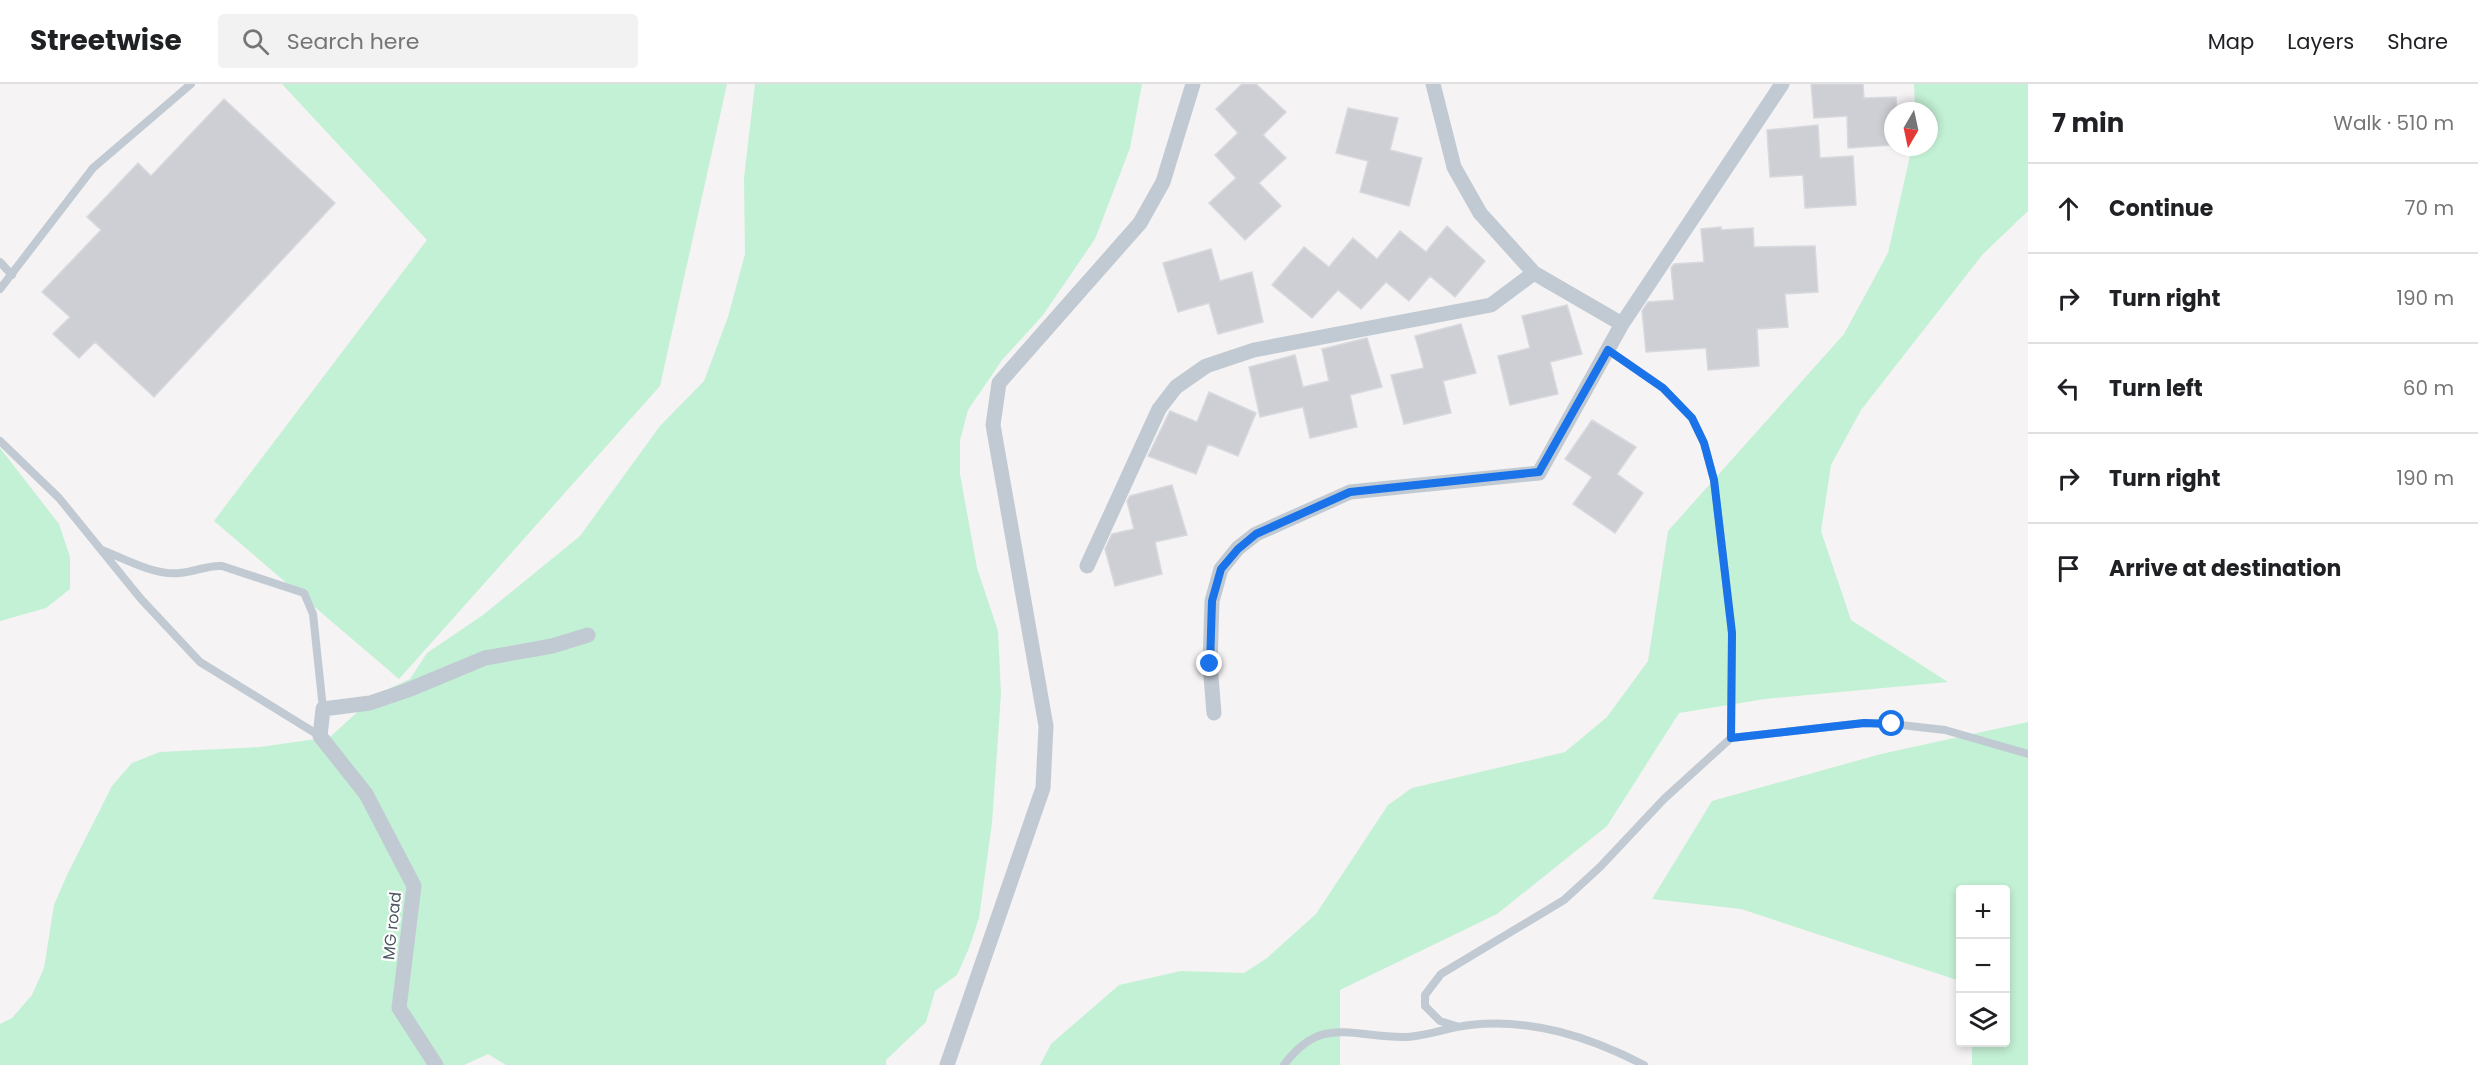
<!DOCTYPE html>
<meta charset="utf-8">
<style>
:root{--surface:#fff;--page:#f2f2f2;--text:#202124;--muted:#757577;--line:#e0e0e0}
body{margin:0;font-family:Poppins,sans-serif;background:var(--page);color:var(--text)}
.controls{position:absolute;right:18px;bottom:18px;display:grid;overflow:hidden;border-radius:6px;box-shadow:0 3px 9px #0003}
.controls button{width:54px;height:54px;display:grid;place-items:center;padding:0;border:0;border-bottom:2px solid var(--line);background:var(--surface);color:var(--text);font:30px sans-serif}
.compass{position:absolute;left:1884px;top:18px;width:54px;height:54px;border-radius:50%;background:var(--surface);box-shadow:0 3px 9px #0003;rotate:189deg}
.stop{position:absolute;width:18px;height:18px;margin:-14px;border:4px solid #1a73e8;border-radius:50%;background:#fff}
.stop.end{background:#1a73e8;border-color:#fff;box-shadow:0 2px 6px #0008}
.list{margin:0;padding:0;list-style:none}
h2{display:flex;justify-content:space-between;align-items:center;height:78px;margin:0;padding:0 24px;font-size:26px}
h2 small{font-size:20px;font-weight:400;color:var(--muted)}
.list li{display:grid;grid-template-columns:39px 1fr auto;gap:18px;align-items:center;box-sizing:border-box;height:90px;padding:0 24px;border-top:2px solid var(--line)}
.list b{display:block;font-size:22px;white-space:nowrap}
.list em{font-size:20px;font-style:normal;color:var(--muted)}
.icon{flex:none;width:33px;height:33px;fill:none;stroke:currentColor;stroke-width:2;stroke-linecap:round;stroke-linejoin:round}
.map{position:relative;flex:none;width:2028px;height:981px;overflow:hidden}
header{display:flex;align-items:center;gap:36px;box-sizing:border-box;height:84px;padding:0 30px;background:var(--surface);border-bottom:2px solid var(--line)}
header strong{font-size:28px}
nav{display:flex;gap:33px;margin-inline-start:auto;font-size:21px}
.search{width:420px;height:54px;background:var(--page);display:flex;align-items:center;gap:15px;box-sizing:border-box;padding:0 21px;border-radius:6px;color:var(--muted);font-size:22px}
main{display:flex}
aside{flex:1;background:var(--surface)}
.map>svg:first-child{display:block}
.green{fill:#c3f1d5}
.building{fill:#cdcfd5;stroke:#d7d9de;stroke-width:1.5}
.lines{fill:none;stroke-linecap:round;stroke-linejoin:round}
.service{stroke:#c1cad2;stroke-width:8}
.minor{stroke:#c1cad2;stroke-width:15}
.route{stroke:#1a73e8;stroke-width:8}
.labels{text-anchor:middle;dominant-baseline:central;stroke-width:4.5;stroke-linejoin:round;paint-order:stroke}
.street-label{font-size:16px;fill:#4a5661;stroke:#fff}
</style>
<header>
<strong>Streetwise</strong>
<div class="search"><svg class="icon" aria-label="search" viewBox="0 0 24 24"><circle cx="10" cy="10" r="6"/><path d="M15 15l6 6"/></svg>Search here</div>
<nav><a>Map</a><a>Layers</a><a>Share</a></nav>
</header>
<main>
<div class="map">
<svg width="2028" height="981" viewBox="0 0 2028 981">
<rect width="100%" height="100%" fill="#f5f3f3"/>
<path class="green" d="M282,0h445l-67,302 -261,293 -185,-158 213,-281z
M755,0h387l-12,64 -35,91 -52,76 -41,45 -34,50 -8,30v34l17,94 21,63 3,63 -9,129 -13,95 -10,30 -12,27 -22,16 -9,31 -40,38v5h-380l-18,-11 -24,11h-464v-41l12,-6 20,-23 12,-27 10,-63 13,-30 45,-89 20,-23 28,-11 100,-5 70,-10 46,-42 34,-16 17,-26 56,-38 97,-79 80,-110 44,-45 24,-64 17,-63 -1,-76z
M1914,0h114v127l-45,43 -122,156 -30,55 -10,66 30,89 97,62 -183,17 -86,14 -72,113 -110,88 -157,76v75h-300l11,-21 68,-59 62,-14 63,2 23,-15 49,-44 72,-109 24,-17 153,-36 42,-35 41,-56 20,-130 176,-197 44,-81 24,-106h17v-36h-14z
M0,364l59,76 11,33v32l-24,19 -46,13z
M2028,638v343h-56v-22l34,-1v-152h-46v91l-219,-72 -89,-10 60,-98 169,-47z"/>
<path class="building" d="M1242,0h14l30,28 -23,23 23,23 -27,25 22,23 -36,34 -36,-37 27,-25 -21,-23 23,-22 -22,-24z
M1811,0h52l1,14 32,-1 1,14h-4v34l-45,3 -1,-32 -33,2z
M224,15l111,104 -181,194 -59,-55 -16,16 -26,-24 17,-17 -28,-25 59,-62 -14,-13 51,-54 13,13z
M1348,24l50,10 -8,32 32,8 -13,48 -49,-14 8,-31 -32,-8z
M1818,41l2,33 33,-2 3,49 -51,3 -2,-33 -33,2 -3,-47z
M1447,142l38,35 -30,36 -25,-21 -21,25 -23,-19 -25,27 -23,-19 -26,28 -40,-33 32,-38 25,20 24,-29 24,21 23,-28 26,21z
M1721,143v3l32,-2 1,19 61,-1 3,46 -33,2 3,33 -31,2 2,37 -51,4 -2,-22 -60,4 -4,-41 6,-9 26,-2 -3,-32 3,-4 30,-2 -3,-33z
M1211,165l9,32 32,-9 11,50 -45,12 -9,-31 -31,9 -15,-49z
M1567,221l15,49 -32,8 8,32 -48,11 -12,-49 32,-8 -8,-32z
M1461,240l15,49 -33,8 8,32 -47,11 -13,-49 33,-7 -9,-32z
M1367,254l15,49 -32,8 7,32 -47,11 -7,-31 -43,10 -11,-50 46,-12 8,32 26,-6 -7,-32z
M1209,308l47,21 -18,43 -30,-12 -12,30 -48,-18 22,-45 27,11z
M1592,336l44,27 -19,27 26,19 -28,40 -42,-29 19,-27 -27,-18z
M1172,401l15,50 -32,7 7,32 -47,12 -10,-37 7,-15 22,-5 -7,-28 3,-5z"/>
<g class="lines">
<path class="service" d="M0,178l12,13
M0,205l93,-121 98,-84
M1608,266l55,38 29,30 12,25 10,37 18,153 -1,105
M0,357l59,57 82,101 59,63 120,74
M102,466c23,9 53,26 78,23 15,-1 27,-8 42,-7l82,27 9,21 10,95
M1456,942l-16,-5 -15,-15v-11l16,-21 123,-74 36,-33 64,-68 67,-61 133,-15 28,1 53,6 83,24
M1284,981c37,-50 67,-28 119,-28 22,0 45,-10 67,-12 62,-7 120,12 174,40"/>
<path class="minor" d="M1433,0l21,83 26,46 54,60 88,51
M1087,482l72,-157 17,-22 30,-21 48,-16 237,-45 43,-32
M1214,629l-4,-49 2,-63 9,-32 17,-21 18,-14 94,-42 189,-19 83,-149 160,-240
M436,981l-37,-57 15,-122 -48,-92 -46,-58 3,-27 47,-6 38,-13 77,-32 67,-12 36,-11
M947,981l96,-277 3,-62 -53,-301 6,-42 141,-160 23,-41 30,-98"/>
</g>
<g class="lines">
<path class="route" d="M1210,580l2,-63 9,-32 17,-20 18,-15 94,-42 189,-20 69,-122 55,38 29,30 12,25 10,37 18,153 -1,105 133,-15 28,1"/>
</g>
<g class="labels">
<g class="street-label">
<text transform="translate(392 842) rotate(-84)">MG road</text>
</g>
</g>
</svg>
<div class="controls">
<button>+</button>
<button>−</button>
<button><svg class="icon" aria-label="layers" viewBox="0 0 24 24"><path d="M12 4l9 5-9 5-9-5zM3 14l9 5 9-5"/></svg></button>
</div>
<svg class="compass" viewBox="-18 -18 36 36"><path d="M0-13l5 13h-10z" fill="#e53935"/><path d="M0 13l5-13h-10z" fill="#757577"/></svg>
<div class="stop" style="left:1892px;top:640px"></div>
<div class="stop end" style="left:1210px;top:580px"></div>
</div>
<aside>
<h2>7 min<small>Walk · 510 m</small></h2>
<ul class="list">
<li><svg class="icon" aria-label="ahead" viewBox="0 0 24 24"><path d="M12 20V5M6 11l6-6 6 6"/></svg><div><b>Continue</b></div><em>70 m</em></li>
<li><svg class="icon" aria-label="right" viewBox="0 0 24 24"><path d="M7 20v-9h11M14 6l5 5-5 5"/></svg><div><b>Turn right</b></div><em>190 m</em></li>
<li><svg class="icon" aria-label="left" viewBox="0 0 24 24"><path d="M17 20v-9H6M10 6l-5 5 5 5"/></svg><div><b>Turn left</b></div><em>60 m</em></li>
<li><svg class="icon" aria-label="right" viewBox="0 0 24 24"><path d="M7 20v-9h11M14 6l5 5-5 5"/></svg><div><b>Turn right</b></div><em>190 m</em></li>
<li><svg class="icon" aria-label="arrive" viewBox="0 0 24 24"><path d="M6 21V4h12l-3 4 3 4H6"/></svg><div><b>Arrive at destination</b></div></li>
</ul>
</aside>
</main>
